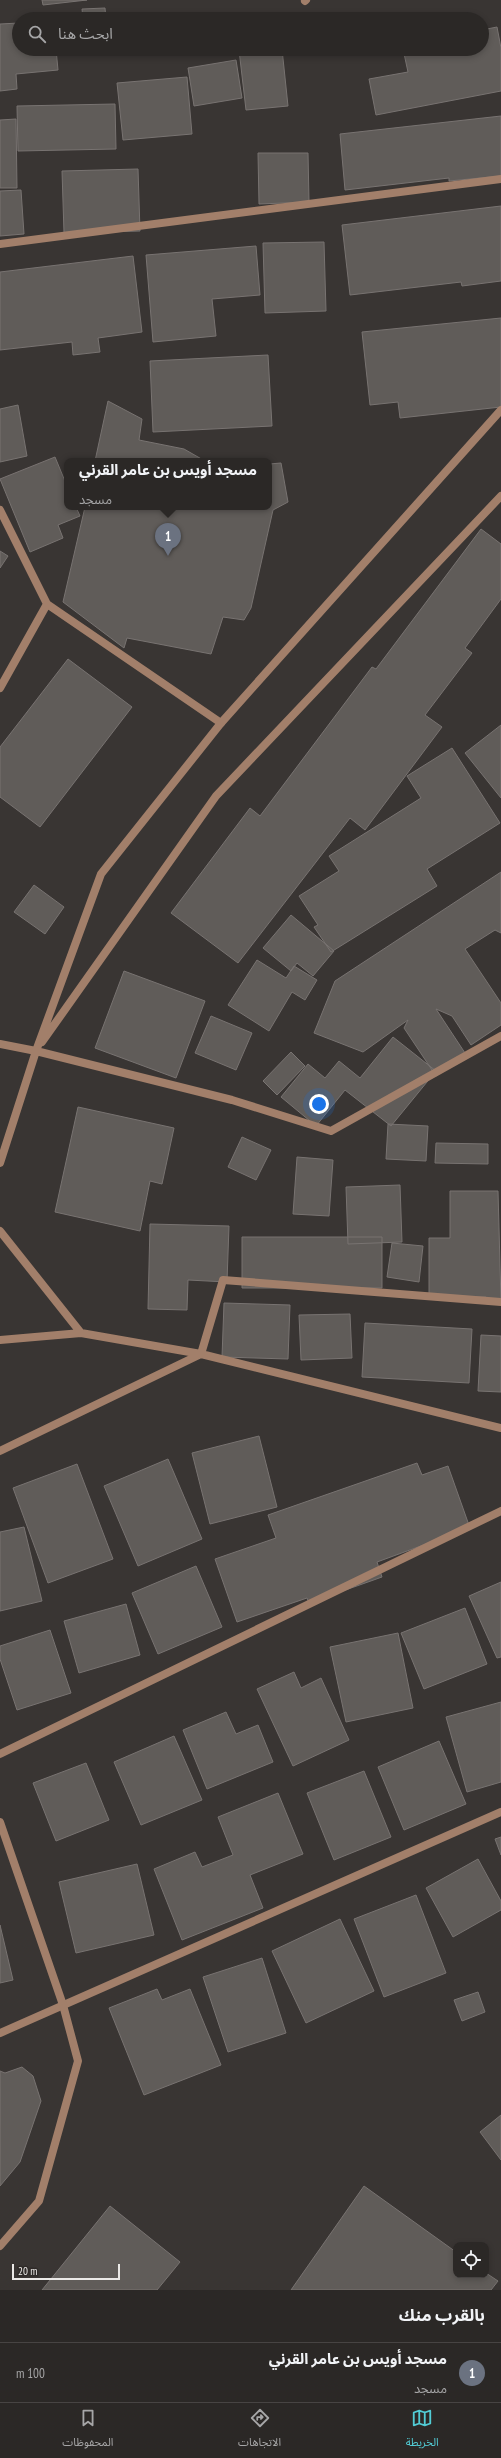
<!DOCTYPE html>
<html lang="ar">
<meta charset="utf-8">
<style>
:root{--surface:#2b2826;--page:#33302e;--text:#f1f3f6;--muted:#a6a6a7;--line:#474443;--accent:#52ccd5}
body{margin:0;font-family:"PT Sans Narrow","Noto Sans Arabic",sans-serif;background:var(--page);color:var(--text);direction:rtl}
.controls{position:absolute;right:12px;bottom:12px;display:grid;overflow:hidden;border-radius:8px;box-shadow:0 2px 6px #0003}
.controls button{width:36px;height:36px;display:grid;place-items:center;padding:0;border:0;border-bottom:1px solid var(--line);background:var(--surface);color:var(--text);font:20px sans-serif}
.scale{position:absolute;left:12px;bottom:10px;width:108px;box-sizing:border-box;padding-left:4px;border:2px solid #ebe9e7;border-top:0;font-size:11px;line-height:14px;white-space:nowrap;color:#ebe9e7;-webkit-text-stroke:3px #2f2b29;paint-order:stroke}
.you{position:absolute;left:319px;top:1104px;width:14px;height:14px;margin:-10px;border:3px solid #fff;border-radius:50%;background:#1a73e8;box-shadow:0 0 0 6px #1a73e833}
.badge{display:grid;place-items:center;width:26px;height:26px;border-radius:50%;background:var(--accent);color:#fff;font-size:13px;font-weight:700}
.pin{position:absolute;translate:-50% -33px;filter:drop-shadow(0 1px 2px #0008)}
.pin::after{content:'';position:absolute;top:21px;width:14px;height:12px;background:inherit;clip-path:polygon(0 0,100% 0,50% 100%)}
.popup{position:absolute;left:64px;top:458px;width:208px;height:52px;box-sizing:border-box;display:grid;place-content:center;border-radius:8px;background:var(--surface);filter:drop-shadow(0 1px 3px #0005);font-size:13px;white-space:nowrap;color:var(--muted)}
.popup b{font-size:15px;color:var(--text)}
.popup::after{content:'';position:absolute;left:50%;top:100%;margin-left:-8px;border:8px solid transparent;border-top-color:var(--surface)}
.list{margin:0;padding:0;list-style:none}
h2{display:flex;justify-content:space-between;align-items:center;height:52px;margin:0;padding:0 16px;font-size:17px}
h2 small{font-size:13px;font-weight:400;color:var(--muted)}
.list li{display:grid;grid-template-columns:26px 1fr auto;gap:12px;align-items:center;box-sizing:border-box;height:60px;padding:0 16px;border-top:1px solid var(--line)}
.list b{display:block;font-size:15px;white-space:nowrap}
.list p{margin:0;font-size:13px;white-space:nowrap;color:var(--muted)}
.list em{font-size:13px;font-style:normal;color:var(--muted)}
.icon{flex:none;width:22px;height:22px;fill:none;stroke:currentColor;stroke-width:2;stroke-linecap:round;stroke-linejoin:round}
.map{position:relative;flex:none;width:501px;height:2290px;overflow:hidden;direction:ltr}
.search{position:absolute;background:var(--surface);box-shadow:0 2px 6px #0003;left:12px;right:12px;top:12px;height:44px;display:flex;align-items:center;gap:10px;box-sizing:border-box;padding:0 14px;border-radius:22px;color:var(--muted);font-size:15px}
.sheet{height:112px;background:var(--surface)}
nav{display:flex;justify-content:space-around;align-items:center;box-sizing:border-box;height:56px;border-top:1px solid var(--line);background:var(--surface);font-size:11px;color:var(--muted)}
nav a{display:grid;justify-items:center;gap:2px}
nav .on{color:var(--accent)}
.map>svg:first-child{display:block}
.building{fill:#605c59;stroke:#787371}
.lines{fill:none;stroke-linecap:round;stroke-linejoin:round}
.minor{stroke:#a27f6a;stroke-width:8}
.tertiary{stroke:#a27f6a;stroke-width:8}
</style>
<div class="map">
<svg width="501" height="2290" viewBox="0 0 501 2290">
<rect width="100%" height="100%" fill="#393533"/>
<path class="building" d="M42,0h45l-44,5z
M105,8l1,11h-23l-1,-10z
M19,23v26h37l2,21 -42,4 1,15 -17,2v-67z
M497,27l4,21v43l-125,24 -7,-36 39,-7 -5,-23h79v-19z
M250,49h32l6,57 -42,4 -7,-60z
M236,60l6,38 -48,8 -6,-38z
M187,77l5,57 -69,6 -6,-57z
M115,104l1,45 -98,2 -1,-45z
M501,116v60l-52,5v-3l-104,12 -5,-56z
M16,119l1,69h-17v-68z
M258,153h50l1,49 -50,2z
M138,169l2,62 -76,2 -2,-62z
M21,190l3,44 -24,2v-45z
M501,206v75l-39,5 -1,-4 -111,13 -8,-70z
M324,242l2,69 -61,2 -2,-70z
M256,246l4,49 -48,4 4,37 -63,6 -7,-87z
M133,256l9,76 -44,6 2,14 -27,3 -1,-13 -72,8v-78z
M501,318v89l-101,11 -2,-16 -28,3 -8,-73z
M268,355l4,71 -119,6 -3,-71z
M108,401l34,18 -3,21 45,9 21,12h-110z
M18,405l9,51 -27,6v-53z
M55,457l12,29v21h9l4,9 -22,9 5,13 -33,14 -30,-73z
M281,463l7,39 -15,8 -22,98 -7,12 -21,-3 -12,37 -84,-16 -3,10 -61,-46 22,-95h184v-43z
M481,529l20,15v55l-36,49 7,5 -47,62 17,12 -77,103 -15,-12 -112,145 -67,-50 79,-105 10,8 112,-149 4,2z
M0,551l8,5 -8,12z
M68,659l64,48 -92,120 -40,-30v-50z
M501,725v73l-36,-45z
M452,748l48,75 -73,46 10,17 -106,66 -17,-25 4,-2 -19,-29 40,-25 -10,-15 92,-58 -14,-22z
M501,872v61l-6,-3 -30,19 36,54v22l-30,20 -19,-29 -16,-7 31,47 -31,20 -32,-48 4,-8 -45,32 -49,-19 21,-52z
M34,885l30,22 -19,27 -31,-22z
M291,915l43,36 -21,25 -16,-13 -6,8 -28,-23z
M257,960l29,18 8,-12 23,14 -12,20 -13,-8 -23,39 -41,-26z
M124,971l81,30 -29,77 -81,-30z
M211,1016l41,17 -16,37 -41,-17z
M393,1037l43,34 -45,55 -46,-36 -29,36 -35,-29 27,-33 17,14 14,-17 21,17z
M291,1052l14,14 -28,29 -14,-14z
M78,1107l96,21 -12,56 -12,-3 -10,50 -85,-19z
M388,1124l40,2 -2,35 -40,-2z
M242,1137l29,13 -15,30 -28,-13z
M436,1143l52,1v20l-53,-1z
M297,1157l36,3 -4,56 -36,-2z
M400,1185l2,57 -54,2 -2,-57z
M450,1191h48l3,111h-15v-5h-57v-59h21z
M150,1224l79,2 -2,56 -39,-2 -1,30 -39,-1z
M242,1237h140v51h-140z
M392,1243l31,3 -4,36 -32,-5z
M224,1303l66,2 -2,54 -66,-2z
M350,1314l2,44 -51,2 -2,-45z
M365,1323l107,6 -3,54 -107,-6z
M481,1335l20,1v56l-23,-1z
M259,1436l18,71 -67,17 -18,-71z
M168,1459l34,80 -64,27 -34,-80z
M417,1463l5,12 26,-9 22,62 -93,34 5,15 -73,26 -2,-5 -70,24 -22,-63 61,-21 -8,-23z
M77,1464l36,95 -65,24 -35,-95z
M24,1527l18,74 -42,10v-79z
M196,1566l26,61 -64,27 -26,-61z
M501,1582v75l-4,1 -28,-62z
M126,1604l14,51 -61,18 -15,-52z
M465,1608l22,56 -63,25 -23,-56z
M50,1630l21,63 -54,17 -17,-51v-13z
M398,1633l15,75 -67,14 -16,-75z
M294,1672l7,16 20,-10 28,62 -56,26 -36,-77z
M501,1702v80l-34,10 -21,-75z
M226,1712l10,22 22,-9 15,37 -66,27 -24,-59z
M174,1736l28,64 -61,25 -27,-63z
M439,1741l27,63 -62,26 -26,-63z
M86,1763l23,57 -53,21 -23,-58z
M364,1771l27,66 -57,23 -27,-67z
M278,1793l25,61 -53,21 13,33 -81,32 -28,-71 41,-17 7,15 31,-12 -15,-38z
M501,1837v18l-6,-16z
M478,1859l23,42v9l-48,27 -27,-49z
M137,1864l17,71 -78,18 -17,-71z
M416,1895l30,78 -62,24 -30,-78z
M340,1919l34,72 -68,32 -34,-72z
M0,1925l13,55 -13,3z
M262,1958l24,75 -58,19 -25,-75z
M157,1989l5,11 28,-11 31,76 -77,30 -35,-87z
M478,1992l7,20 -23,9 -8,-21z
M22,2067l11,9 8,25 -21,61 -20,24v-115l5,2z
M501,2115v45l-21,-28z
M364,2186l92,66v23h30v-2l12,8 -7,9h-200z
M110,2206l70,56 -23,28h-115z"/>
<g class="lines">
<path class="minor" d="M305,1l1,-1
M0,244l501,-65
M0,510l47,94 174,119
M0,688l47,-84
M0,1044l36,7
M0,1231l81,102 120,21 300,74
M0,1340l81,-7
M0,1451l201,-97 22,-74 278,22
M0,1754l501,-243
M0,2033l501,-221"/>
<path class="tertiary" d="M42,1042l174,-246 285,-300
M36,1051l196,49 99,31 170,-95
M0,1163l36,-112 65,-177 120,-151 280,-313
M0,1822l63,183 15,56 -39,140 -39,45"/>
</g>
</svg>
<div class="controls">
<button><svg class="icon" aria-label="locate" viewBox="0 0 24 24"><circle cx="12" cy="12" r="6"/><path d="M12 2v4M12 18v4M2 12h4M18 12h4"/></svg></button>
</div>
<div class="scale">20 m</div>
<div class="you"></div>
<div class="pin badge" style="left:168px;top:556px;background:#6b7280">1</div>
<div class="popup"><b>مسجد أويس بن عامر القرني</b>مسجد</div>
<div class="search"><svg class="icon" aria-label="search" viewBox="0 0 24 24"><circle cx="10" cy="10" r="6"/><path d="M15 15l6 6"/></svg>ابحث هنا</div>
</div>
<section class="sheet">
<h2>بالقرب منك<small></small></h2>
<ul class="list">
<li><span class="badge" style="background:#6b7280">1</span><div><b>مسجد أويس بن عامر القرني</b><p>مسجد</p></div><em>100 m</em></li>
</ul>
</section>
<nav>
<a class="on"><svg class="icon" aria-label="map" viewBox="0 0 24 24"><path d="M3 6l6-2 6 2 6-2v14l-6 2-6-2-6 2zM9 4v14M15 6v14"/></svg>الخريطة</a>
<a><svg class="icon" aria-label="directions" viewBox="0 0 24 24"><path d="M12 3l9 9-9 9-9-9zM9 14v-3h6M13 9l2 2-2 2"/></svg>الاتجاهات</a>
<a><svg class="icon" aria-label="saved" viewBox="0 0 24 24"><path d="M7 4h10v16l-5-4-5 4z"/></svg>المحفوظات</a>
</nav>
